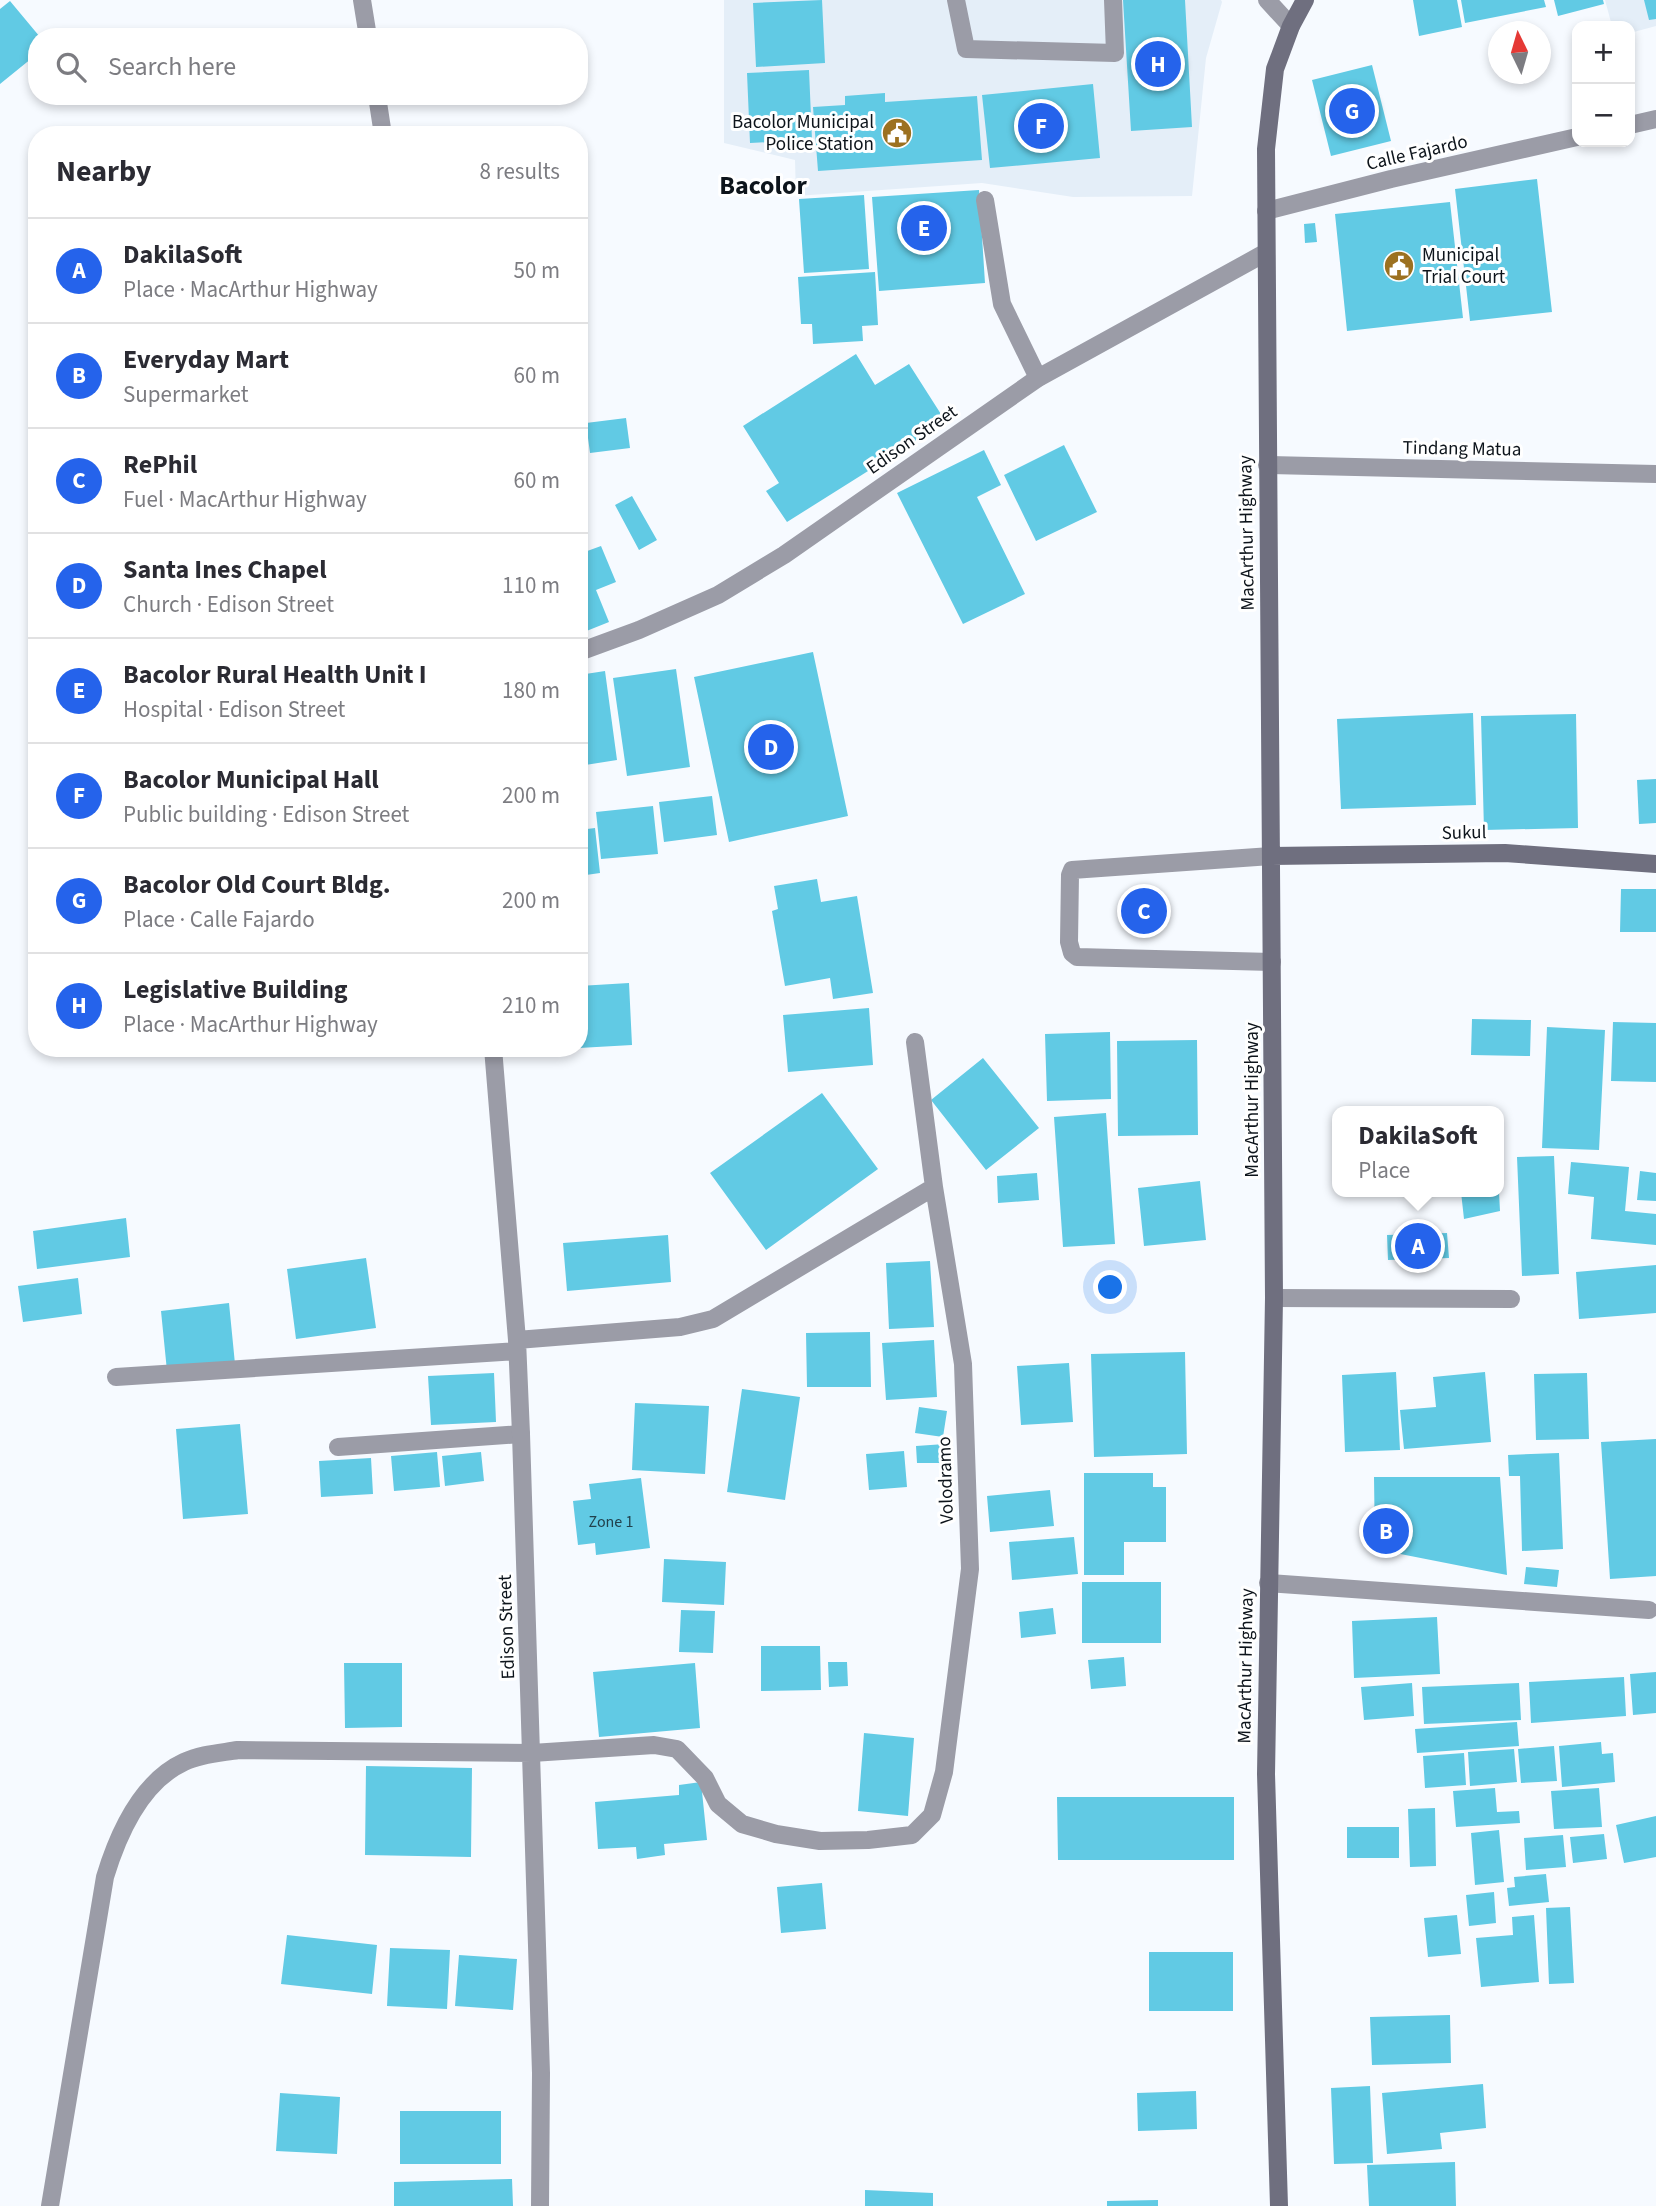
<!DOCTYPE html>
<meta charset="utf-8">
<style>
:root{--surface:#fff;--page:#f2f2f3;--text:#2b2b33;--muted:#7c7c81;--line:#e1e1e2;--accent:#2563eb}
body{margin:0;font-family:"Source Sans 3",sans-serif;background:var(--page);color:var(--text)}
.controls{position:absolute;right:21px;top:21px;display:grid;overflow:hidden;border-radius:14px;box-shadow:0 4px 10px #0003}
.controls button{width:63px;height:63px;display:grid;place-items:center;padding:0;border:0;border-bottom:2px solid var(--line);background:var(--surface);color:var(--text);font:35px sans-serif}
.compass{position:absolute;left:1488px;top:21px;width:63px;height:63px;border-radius:50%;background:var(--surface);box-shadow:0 4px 10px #0003;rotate:355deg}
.you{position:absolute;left:1111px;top:1288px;width:24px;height:24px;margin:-18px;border:5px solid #fff;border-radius:50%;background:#1a73e8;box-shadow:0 0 0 10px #1a73e833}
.badge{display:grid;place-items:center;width:46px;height:46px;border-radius:50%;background:var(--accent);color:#fff;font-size:23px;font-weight:700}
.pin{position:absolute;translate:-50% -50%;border:4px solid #fff;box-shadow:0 2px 7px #0006}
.popup{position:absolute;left:1332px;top:1106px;width:172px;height:91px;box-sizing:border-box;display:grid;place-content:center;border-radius:14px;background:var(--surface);filter:drop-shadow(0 2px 5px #0005);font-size:23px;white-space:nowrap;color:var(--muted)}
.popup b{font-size:26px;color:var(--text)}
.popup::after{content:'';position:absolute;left:50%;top:100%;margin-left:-14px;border:14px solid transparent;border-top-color:var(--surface)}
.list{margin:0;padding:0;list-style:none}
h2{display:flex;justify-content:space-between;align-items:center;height:91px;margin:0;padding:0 28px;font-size:30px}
h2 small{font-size:23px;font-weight:400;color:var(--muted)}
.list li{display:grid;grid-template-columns:46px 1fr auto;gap:21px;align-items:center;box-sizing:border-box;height:105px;padding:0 28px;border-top:2px solid var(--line)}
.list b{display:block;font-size:26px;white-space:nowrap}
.list p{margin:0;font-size:23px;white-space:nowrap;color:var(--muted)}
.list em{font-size:23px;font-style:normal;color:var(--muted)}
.icon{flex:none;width:38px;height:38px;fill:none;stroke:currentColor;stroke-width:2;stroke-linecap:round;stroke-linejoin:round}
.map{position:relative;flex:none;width:1656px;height:2206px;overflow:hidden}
.search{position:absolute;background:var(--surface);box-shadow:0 4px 10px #0003;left:28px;top:28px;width:560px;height:77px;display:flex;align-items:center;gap:18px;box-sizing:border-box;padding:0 24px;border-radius:28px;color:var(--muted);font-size:26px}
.panel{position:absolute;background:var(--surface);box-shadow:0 4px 10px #0003;left:28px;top:126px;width:560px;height:931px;border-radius:28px}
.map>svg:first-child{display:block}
.built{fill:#e4eef8}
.building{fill:#61cae4}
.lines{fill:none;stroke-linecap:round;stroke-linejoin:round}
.lane{stroke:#9b9ca7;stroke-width:18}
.street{stroke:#9b9ca7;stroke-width:18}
.secondary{stroke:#6f6f7f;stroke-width:18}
.labels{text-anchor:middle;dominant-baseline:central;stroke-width:6;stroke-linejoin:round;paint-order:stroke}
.number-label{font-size:16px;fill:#22424d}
.poi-label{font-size:19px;fill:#0d141b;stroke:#fff;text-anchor:end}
.street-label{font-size:19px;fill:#0d141b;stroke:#fff}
.district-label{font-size:26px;font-weight:bold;fill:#0d141b;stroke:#fff}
</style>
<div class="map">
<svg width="1656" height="2206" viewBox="0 0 1656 2206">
<rect width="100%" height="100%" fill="#f6faff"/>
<path class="built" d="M724,0h497l1,2 -16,56 -14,138 -119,1 -91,-14 -186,13 -1,-36 -71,-17z
M1605,0h51v26l-26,7v-7h-18z"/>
<path class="building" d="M822,0l3,63 -69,4 -3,-64z
M1123,0h62l7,127 -61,4z
M1413,0h44l5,27 -43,9z
M1461,0h83l2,7 -81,16z
M1554,0h49l1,4 -46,12z
M1644,0h12v19l-7,1z
M10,1l30,36h-3v17l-37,30v-75z
M1372,65l19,76 -60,15 -19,-76z
M809,70l3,70 -62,3 -3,-70z
M1093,84l7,74 -110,10 -8,-73z
M885,93v9l92,-6 5,64 -164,11 -5,-64 32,-2v-9z
M1537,179l15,133 -82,9 -15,-132z
M979,190l6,93 -106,8 -7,-94z
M864,195l5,74 -65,4 -5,-74z
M1450,202l13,116 -116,13 -12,-117z
M1315,223l2,19 -12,1 -1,-19z
M875,272l3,53 -16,1 1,15 -50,3 -1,-20h-11l-3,-47z
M856,354l19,31 34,-21 37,58 -159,100 -21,-31 13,-8 -36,-57z
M626,418l4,30 -40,5 -4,-30z
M1064,445l33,67 -61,29 -32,-66z
M984,450l17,35 -24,12 48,97 -62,30 -66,-131z
M632,496l25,44 -18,10 -24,-45z
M601,546l15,36 -20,8 13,32 -30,12v-80z
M813,652l35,164 -119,26 -35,-165z
M676,669l14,98 -63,9 -14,-98z
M605,671l12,89 -38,6v-91z
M1473,713l3,92 -135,4 -4,-90z
M1576,714l2,114 -94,2 -3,-114z
M1656,779v44l-17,1 -2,-44z
M712,796l5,39 -53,7 -5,-40z
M653,806l5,48 -57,5 -5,-47z
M595,828l5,45 -21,3v-46z
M817,879l4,23 36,-6 16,97 -40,6 -3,-21 -45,8 -13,-75 6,-2 -4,-23z
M1621,889h35v43h-36z
M629,983l3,62 -53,3v-62z
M869,1008l4,57 -85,7 -5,-57z
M1472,1019l59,1 -1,36 -59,-1z
M1613,1022l43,1v59l-45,-1z
M1547,1027l58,3 -6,120 -57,-2z
M1110,1032l1,67 -64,2 -2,-67z
M1197,1040l1,95 -80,1 -1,-95z
M983,1058l56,70 -53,42 -55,-70z
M822,1093l56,76 -112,81 -56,-77z
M1106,1113l9,131 -52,3 -9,-130z
M1554,1156l5,118 -37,2 -5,-119z
M1571,1162l58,5 -4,44 31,3v31l-65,-6 3,-42 -26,-3z
M1640,1171l16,2v28l-19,-1z
M1037,1173l2,27 -41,3 -1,-27z
M1200,1181l6,59 -62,6 -6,-58z
M1461,1192h38l1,19 -36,8z
M126,1218l4,39 -93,12 -4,-38z
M1447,1233l2,25 -61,2 -1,-25z
M668,1235l3,47 -104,9 -4,-48z
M366,1258l10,70 -80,11 -9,-70z
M930,1261l4,66 -45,2 -3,-66z
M1656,1265v48l-77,6 -3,-47z
M78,1278l4,36 -59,8 -5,-36z
M229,1303l6,61 -68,7 -6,-60z
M870,1332l1,55h-64l-1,-54z
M934,1340l3,57 -51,3 -4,-57z
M1185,1352l2,102 -93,3 -3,-103z
M1069,1363l4,59 -52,3 -4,-59z
M1396,1372l4,78 -55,2 -3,-77z
M1485,1372l6,70 -87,7 -4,-39 36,-3 -3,-30z
M494,1373l2,49 -65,3 -3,-49z
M1587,1373l2,66 -53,1 -2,-66z
M742,1389l58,8 -15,103 -58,-8z
M635,1403l74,3 -4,68 -73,-4z
M919,1407l28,4 -4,26 -28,-4z
M240,1424l8,90 -65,5 -7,-90z
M1656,1439v137l-46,3 -9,-137z
M945,1444v19h-28l-1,-17z
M904,1451l3,36 -38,3 -3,-36z
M437,1452l3,35 -46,4 -3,-35z
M481,1452l3,29 -39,5 -3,-30z
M1559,1453l4,96 -41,2 -2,-75h-11l-1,-21z
M371,1458l2,36 -52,3 -2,-36z
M1084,1473h69v14h13v55h-42v33h-40z
M1374,1477h126l7,98 -132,-26z
M641,1478l9,70 -54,7 -1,-12 -17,2 -5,-44 18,-2 -2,-15z
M1050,1490l4,36 -64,6 -3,-36z
M1074,1537l4,37 -66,6 -3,-38z
M664,1559l62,3 -2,43 -62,-3z
M1526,1567l33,3 -2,17 -33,-3z
M1082,1582h79v61h-79z
M1053,1608l3,26 -35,4 -2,-26z
M681,1610l34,1 -2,42 -34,-1z
M1437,1617l3,57 -86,4 -2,-57z
M761,1646h59l1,44 -60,1z
M1124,1657l2,29 -35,3 -3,-29z
M828,1662h19l1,24 -19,1z
M344,1663h58v64l-57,1z
M695,1663l5,65 -101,9 -6,-65z
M1656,1672v41l-23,2 -3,-41z
M1624,1677l2,39 -95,7 -2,-41z
M1412,1683l2,33 -50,4 -3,-33z
M1519,1683l2,37 -97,4 -2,-37z
M1517,1722l2,24 -102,7 -2,-24z
M864,1733l50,5 -6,78 -50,-5z
M1601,1742l1,12 11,-1 2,29 -53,5 -3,-41z
M1554,1746l3,35 -36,2 -3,-34z
M1514,1749l3,33 -47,4 -2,-34z
M1464,1753l2,32 -41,3 -2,-32z
M366,1766l106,2 -1,89 -106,-2z
M701,1782l6,58 -43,4 1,11 -28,4 -1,-12 -38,2 -3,-47 84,-7v-10z
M1495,1788l2,24 22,-1 1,12 -64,4 -3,-36z
M1599,1788l3,39 -48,2 -3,-38z
M1057,1797h177v63h-176z
M1435,1808l1,58 -26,1 -2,-58z
M1656,1816v41l-32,6 -8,-38z
M1347,1827h52v31h-52z
M1499,1830l5,52 -29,3 -4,-52z
M1604,1834l3,25 -34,4 -3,-26z
M1563,1835l3,32 -40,3 -2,-32z
M1546,1874l3,28 -40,4 -2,-18 8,-1 -1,-10z
M822,1883l4,46 -45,4 -4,-46z
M1494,1892l2,31 -27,3 -3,-31z
M1570,1907l4,76 -25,1 -3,-76z
M1457,1915l4,39 -33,3 -4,-39z
M1534,1915l5,67 -58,5 -5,-49 37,-3 -1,-18z
M287,1935l90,10 -5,49 -91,-10z
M390,1948l60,2 -3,59 -60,-3z
M1149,1952h84v59h-84z
M459,1955l58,4 -4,51 -58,-4z
M1450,2015l1,48 -79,2 -2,-48z
M1483,2084l3,44 -46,5 2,16 -55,5 -5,-61z
M1370,2086l3,77 -39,1 -3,-76z
M1196,2091l1,38 -59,2 -1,-38z
M280,2093l60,4 -3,57 -61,-3z
M400,2111h101v53h-101z
M1455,2162l1,44h-87l-2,-41z
M512,2179l1,27h-119v-24z
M865,2190l68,3v13h-68z
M1158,2200v6h-51v-5z"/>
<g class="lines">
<path class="lane" d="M956,0l10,49 149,4 -2,-53
M985,200l17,104 36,74
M1271,856l-199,14 -2,5 -1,67 3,11 5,4 195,5
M338,1447l183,-13"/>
<path class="street" d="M362,0l6,37
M1267,0l24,26
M377,96l6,39
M1630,125l26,-6
M1266,211l125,-32 186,-42
M1267,465l389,9
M579,652l60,-22 79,-35 66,-40 254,-177 227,-125
M493,1048l24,292 4,94 20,639 -1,133
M1274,1298l237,1
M517,1340l163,-13 33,-8 221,-132 -19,-145
M116,1377l401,-26
M1268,1583l381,27
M50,2206l55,-329c13,-43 36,-95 79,-115 17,-8 36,-9 54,-12l294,3 122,-8 23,4 28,29 13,26 24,20 34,10 44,7 48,-1 44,-5 20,-20 12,-43 26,-203 -7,-205 -29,-177"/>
<path class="secondary" d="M1271,856l234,-3 151,11
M1279,2206l-13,-432 8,-476 -8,-1149 9,-80 16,-43 14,-26"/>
</g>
<defs>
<g id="civic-disc" transform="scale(1.575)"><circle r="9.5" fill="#9c7120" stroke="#fff"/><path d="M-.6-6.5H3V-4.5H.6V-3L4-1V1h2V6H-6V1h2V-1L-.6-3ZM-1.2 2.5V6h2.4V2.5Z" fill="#fff"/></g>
</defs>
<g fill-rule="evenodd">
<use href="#civic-disc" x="897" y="133"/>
<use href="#civic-disc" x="1399" y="266"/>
</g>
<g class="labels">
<g class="number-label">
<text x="611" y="1522">Zone 1</text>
</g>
<g class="poi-label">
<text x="874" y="122">Bacolor Municipal<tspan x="874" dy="22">Police Station</tspan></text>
<text x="1422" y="255" text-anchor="start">Municipal<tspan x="1422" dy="22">Trial Court</tspan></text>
</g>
<g class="street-label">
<text transform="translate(1417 153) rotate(-13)">Calle Fajardo</text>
<text transform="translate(912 440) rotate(-35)">Edison Street</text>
<text transform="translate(1462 449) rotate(1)">Tindang Matua</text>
<text transform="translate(1247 533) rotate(-91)">MacArthur Highway</text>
<text transform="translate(1464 833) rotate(-1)">Sukul</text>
<text transform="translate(1252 1100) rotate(-90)">MacArthur Highway</text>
<text transform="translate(946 1480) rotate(-92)">Volodramo</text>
<text transform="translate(507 1627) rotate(-92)">Edison Street</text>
<text transform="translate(1246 1666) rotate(-89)">MacArthur Highway</text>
</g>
<g class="district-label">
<text x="763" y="185">Bacolor</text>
</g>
</g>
</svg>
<div class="controls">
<button>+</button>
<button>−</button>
</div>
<svg class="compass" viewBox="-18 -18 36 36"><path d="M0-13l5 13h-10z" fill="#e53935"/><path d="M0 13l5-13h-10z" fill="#7c7c81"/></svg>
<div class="you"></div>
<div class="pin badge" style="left:1418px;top:1246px">A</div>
<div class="popup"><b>DakilaSoft</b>Place</div>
<div class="pin badge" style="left:1386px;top:1531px">B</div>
<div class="pin badge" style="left:1144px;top:911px">C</div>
<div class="pin badge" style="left:771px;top:747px">D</div>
<div class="pin badge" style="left:924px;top:228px">E</div>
<div class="pin badge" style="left:1041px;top:126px">F</div>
<div class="pin badge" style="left:1352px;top:111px">G</div>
<div class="pin badge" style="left:1158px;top:64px">H</div>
<div class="search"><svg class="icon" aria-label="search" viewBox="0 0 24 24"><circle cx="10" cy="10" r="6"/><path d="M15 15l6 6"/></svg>Search here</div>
<section class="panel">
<h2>Nearby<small>8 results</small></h2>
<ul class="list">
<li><span class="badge">A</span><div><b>DakilaSoft</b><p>Place · MacArthur Highway</p></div><em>50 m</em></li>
<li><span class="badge">B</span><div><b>Everyday Mart</b><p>Supermarket</p></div><em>60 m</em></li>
<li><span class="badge">C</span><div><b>RePhil</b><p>Fuel · MacArthur Highway</p></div><em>60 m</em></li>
<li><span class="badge">D</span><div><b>Santa Ines Chapel</b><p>Church · Edison Street</p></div><em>110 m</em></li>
<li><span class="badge">E</span><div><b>Bacolor Rural Health Unit I</b><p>Hospital · Edison Street</p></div><em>180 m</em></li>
<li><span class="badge">F</span><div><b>Bacolor Municipal Hall</b><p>Public building · Edison Street</p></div><em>200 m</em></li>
<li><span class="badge">G</span><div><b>Bacolor Old Court Bldg.</b><p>Place · Calle Fajardo</p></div><em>200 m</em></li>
<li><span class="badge">H</span><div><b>Legislative Building</b><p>Place · MacArthur Highway</p></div><em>210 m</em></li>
</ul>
</section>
</div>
